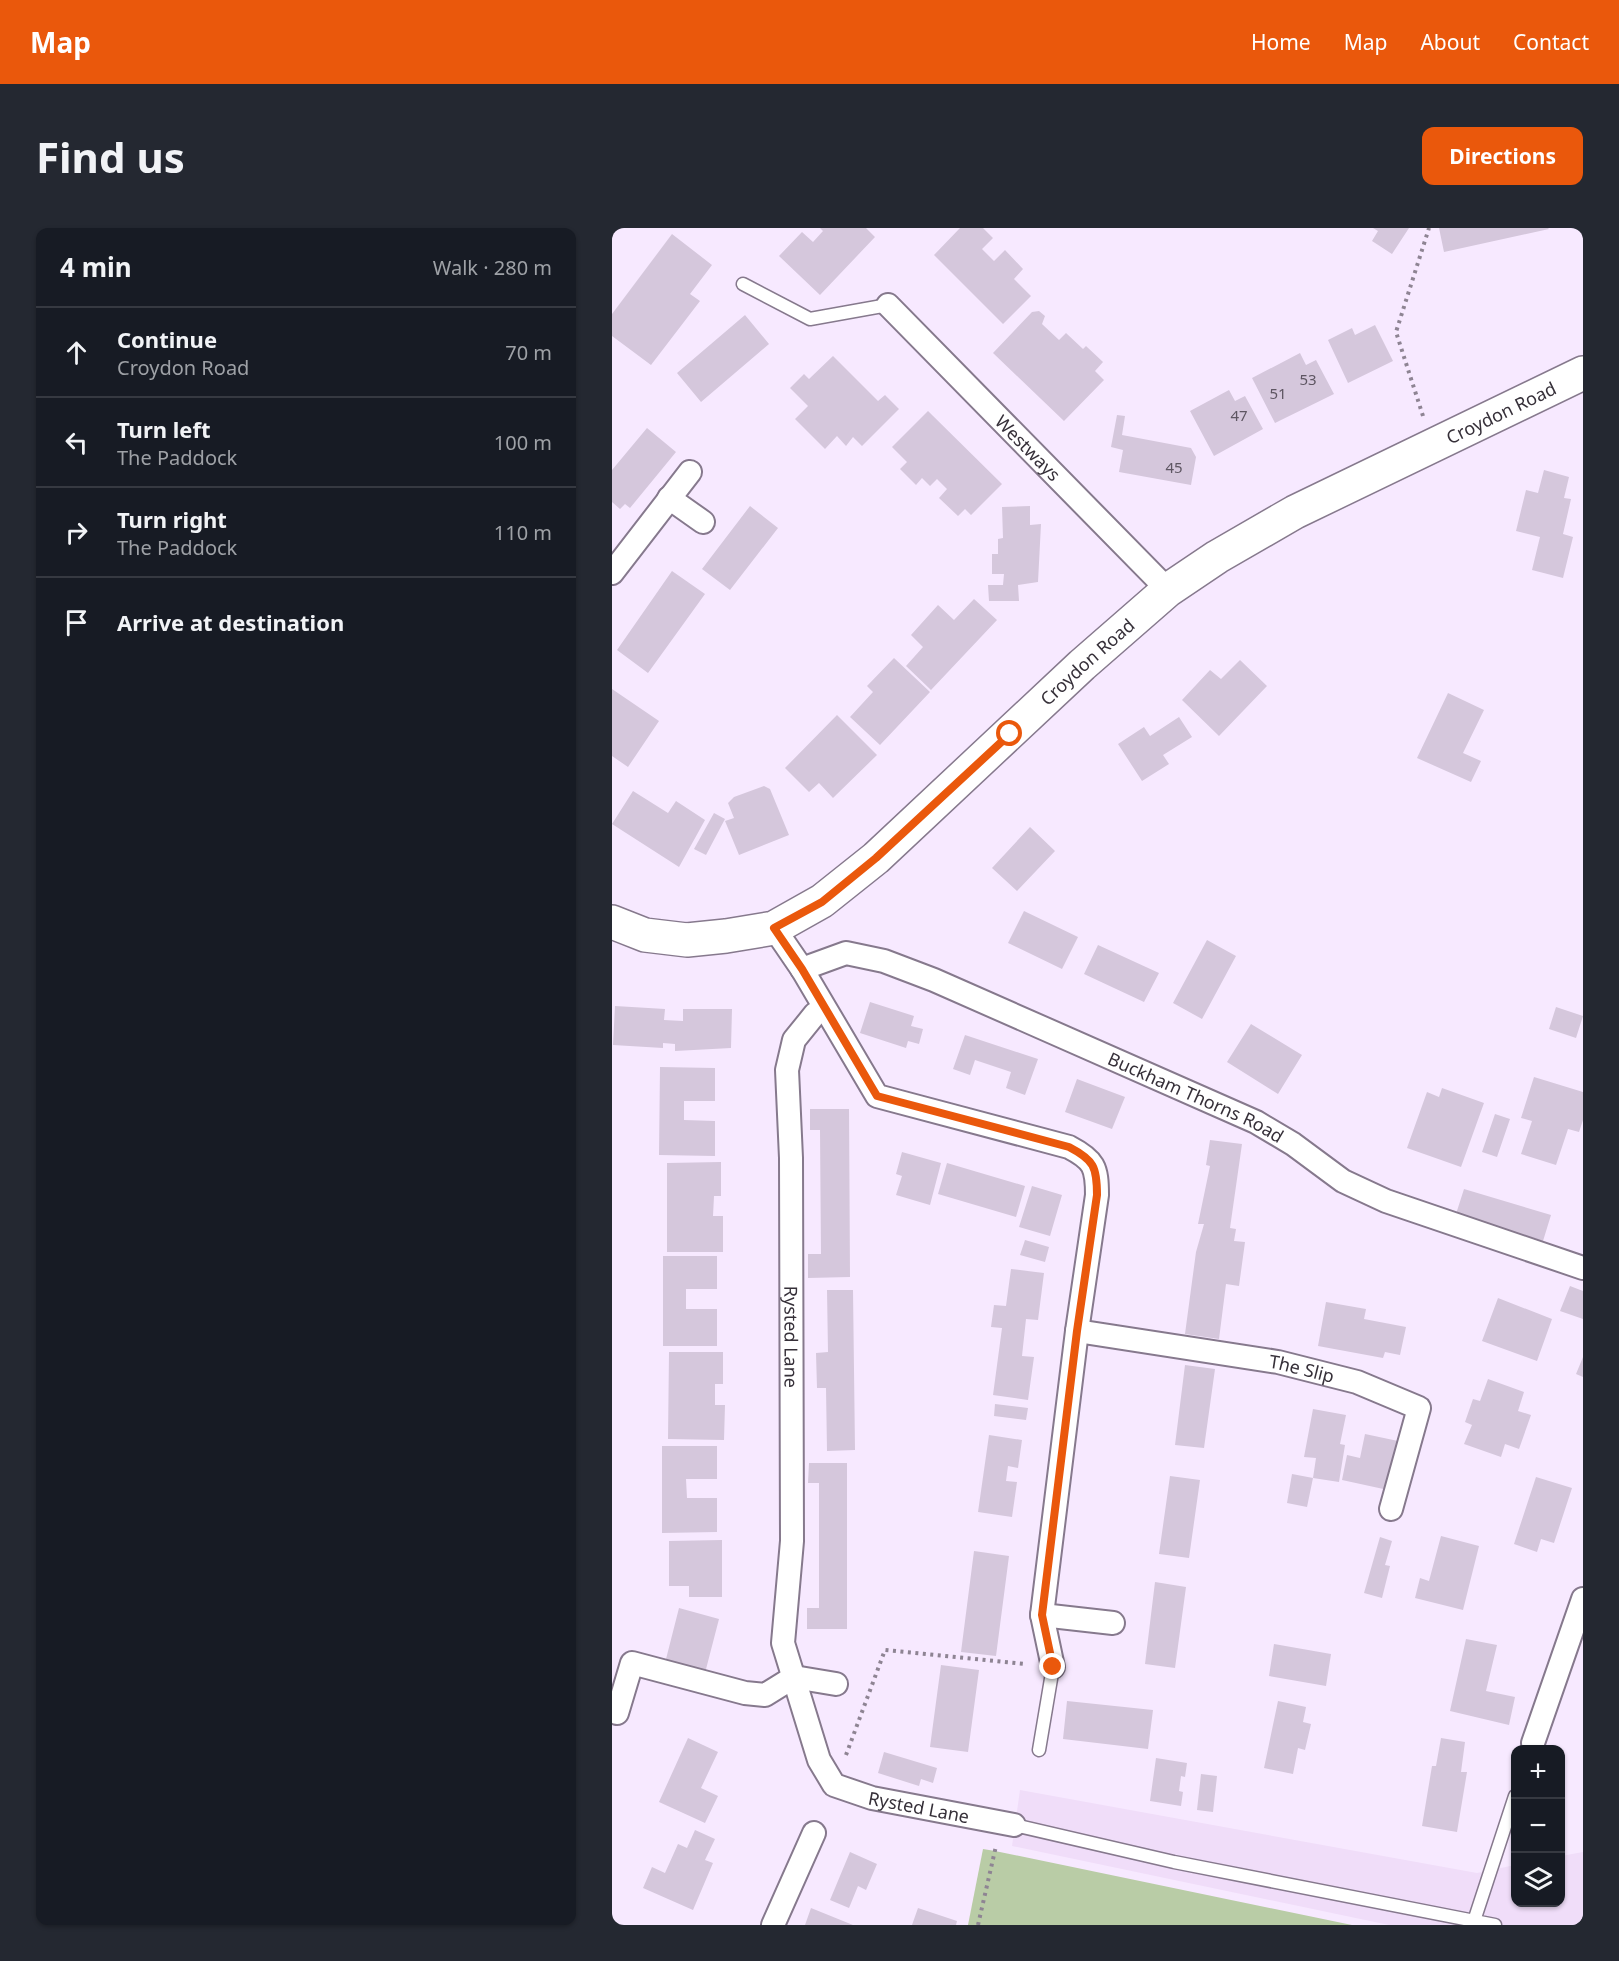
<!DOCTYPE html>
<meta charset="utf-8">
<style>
:root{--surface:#171b24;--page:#242831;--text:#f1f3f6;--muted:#9ea1a6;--line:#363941;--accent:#ea580c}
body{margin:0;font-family:"Noto Sans",sans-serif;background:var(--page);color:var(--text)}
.controls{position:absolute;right:18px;bottom:18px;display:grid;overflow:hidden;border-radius:12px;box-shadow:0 2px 4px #0004}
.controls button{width:54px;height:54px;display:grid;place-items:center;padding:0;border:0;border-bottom:2px solid var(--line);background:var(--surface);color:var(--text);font:30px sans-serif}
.stop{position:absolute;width:18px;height:18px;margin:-14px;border:4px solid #ea580c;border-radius:50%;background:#fff}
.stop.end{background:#ea580c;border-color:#fff;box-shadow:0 2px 6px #0008}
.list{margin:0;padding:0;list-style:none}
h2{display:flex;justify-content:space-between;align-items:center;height:78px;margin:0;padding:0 24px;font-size:26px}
h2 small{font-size:20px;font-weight:400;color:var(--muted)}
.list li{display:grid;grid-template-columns:39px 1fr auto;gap:18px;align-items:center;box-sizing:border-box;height:90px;padding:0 24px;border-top:2px solid var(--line)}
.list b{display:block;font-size:22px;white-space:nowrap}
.list p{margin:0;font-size:20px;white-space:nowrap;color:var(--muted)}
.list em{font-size:20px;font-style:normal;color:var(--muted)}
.icon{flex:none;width:33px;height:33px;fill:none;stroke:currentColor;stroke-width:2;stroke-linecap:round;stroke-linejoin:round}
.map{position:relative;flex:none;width:971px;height:1697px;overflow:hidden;border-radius:12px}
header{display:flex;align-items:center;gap:36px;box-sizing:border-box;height:84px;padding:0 30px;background:var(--accent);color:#fff}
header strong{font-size:28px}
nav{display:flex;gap:33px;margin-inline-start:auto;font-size:21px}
.intro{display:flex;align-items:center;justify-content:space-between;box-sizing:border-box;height:144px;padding:0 36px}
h1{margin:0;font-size:42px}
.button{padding:15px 27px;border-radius:12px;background:var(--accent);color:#fff;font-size:21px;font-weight:700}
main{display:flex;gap:36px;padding:0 36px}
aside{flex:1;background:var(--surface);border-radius:12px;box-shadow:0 2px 4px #0004}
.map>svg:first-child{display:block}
.built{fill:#f0ddf9}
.green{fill:#b9cca6}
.building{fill:#d5c7dc}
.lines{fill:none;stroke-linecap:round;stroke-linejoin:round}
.service-casing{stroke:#86798d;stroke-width:15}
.minor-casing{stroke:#86798d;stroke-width:26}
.secondary-casing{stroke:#86798d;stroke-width:36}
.path{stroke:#8e8493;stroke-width:4;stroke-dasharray:3 4.5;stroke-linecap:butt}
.service{stroke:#fff;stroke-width:12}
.minor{stroke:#fff;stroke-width:22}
.secondary{stroke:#fff;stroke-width:33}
.route{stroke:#ea580c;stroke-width:8}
.labels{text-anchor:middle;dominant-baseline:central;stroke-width:6;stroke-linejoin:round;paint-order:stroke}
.number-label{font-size:15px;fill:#5e5662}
.street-label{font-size:18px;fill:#363039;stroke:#fff}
</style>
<header>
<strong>Map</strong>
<nav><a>Home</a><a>Map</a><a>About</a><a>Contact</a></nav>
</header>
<div class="intro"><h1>Find us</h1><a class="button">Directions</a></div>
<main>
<aside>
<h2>4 min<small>Walk · 280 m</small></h2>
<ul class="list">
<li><svg class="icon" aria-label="ahead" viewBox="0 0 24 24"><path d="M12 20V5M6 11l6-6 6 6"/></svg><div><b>Continue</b><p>Croydon Road</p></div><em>70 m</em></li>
<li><svg class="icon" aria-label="left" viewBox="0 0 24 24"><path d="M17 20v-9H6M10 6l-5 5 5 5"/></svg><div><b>Turn left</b><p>The Paddock</p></div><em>100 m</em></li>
<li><svg class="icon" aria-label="right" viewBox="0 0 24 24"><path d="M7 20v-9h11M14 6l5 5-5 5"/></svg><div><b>Turn right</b><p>The Paddock</p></div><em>110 m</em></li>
<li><svg class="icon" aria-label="arrive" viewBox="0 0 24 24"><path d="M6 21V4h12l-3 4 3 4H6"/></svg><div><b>Arrive at destination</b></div></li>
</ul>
</aside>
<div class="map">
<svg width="971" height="1697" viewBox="0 0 971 1697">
<rect width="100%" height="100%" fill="#f7e9ff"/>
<path class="built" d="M408,1562l457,83 38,-8v37h45l1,-46 22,-4v73h-194l-377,-79z"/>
<path class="green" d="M371,1621l12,2 357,74h-384z"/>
<path class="building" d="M208,0h46l9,9 -55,58 -41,-39 23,-24 11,10 10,-11z
M348,0h23l10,10 -11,11 12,12 11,-11 18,19 -9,10 17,17 -28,28 -69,-69z
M761,0h36l-17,26 -20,-13 6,-10z
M827,0h109l1,1 -105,23z
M60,6l40,31 -22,29 10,7 -49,64 -39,-29v-22z
M427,83l6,5 -3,8 17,16 7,-7 17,16 3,-3 17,16 -8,9 9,9 -40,41 -71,-68 39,-41z
M133,87l24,29 -68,58 -24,-29z
M763,97l18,36 -45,22 -20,-43 24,-12 3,7z
M688,125l6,12 10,-5 18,34 -59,29 -23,-45z
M221,128l45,45 7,-6 14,14 -37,37 -9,-9 -7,9 -9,-10 -12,13 -30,-30 13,-13 -18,-18 14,-14 5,5z
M617,162l6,11 10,-5 18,33 -49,27 -24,-45z
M316,183l74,73 -31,31 -6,-6 -7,7 -19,-18 8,-9 -10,-10 -7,7 -8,-8 -6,7 -16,-16 7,-7 -15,-15z
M505,187l8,1 -3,19 69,13 5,9 -5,28 -72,-13 4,-22 -12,-3z
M35,200l29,24 -46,56 -5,-4 -5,5 -8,-7v-32z
M932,242l25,7 -5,21 7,1 -8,35 10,3 -10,41 -31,-8 8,-33 -24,-6 10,-41 12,3z
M138,278l28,22 -48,62 -28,-21z
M418,278v19l11,-1 -3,58 -20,3 1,16h-30l-1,-16h15l1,-11h-12v-20h6v-15l5,-1 -1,-31z
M60,343l33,23 -57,79 -31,-23z
M362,371l23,21 -66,70 -25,-24 17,-19 -12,-12 27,-30 16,15z
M282,430l36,34 -50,53 -30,-28 23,-25 -6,-6z
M628,432l27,26 -48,50 -37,-36 28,-30 11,9z
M0,461l47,32 -31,46 -16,-11z
M836,465l36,17 -21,43 18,8 -10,21 -54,-24z
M225,487l40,40 -44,43 -14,-15 -10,9 -24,-24z
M567,489l13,20 -29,18 6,9 -27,17 -24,-37 26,-17 6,9z
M152,558l6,3 19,46 -50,20 -14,-34 9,-3 -6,-15 6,-6z
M21,563l35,22 8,-12 29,19 -26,47 -67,-43z
M102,585l11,6 -19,36 -12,-6z
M418,599l25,24 -38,40 -25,-23z
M412,683l54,26 -16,32 -54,-26z
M595,712l29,16 -34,63 -29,-16z
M486,717l61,28 -15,29 -60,-28z
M258,774l44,14 -3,10 12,3 -4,15 -11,-3 -2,7 -46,-15z
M3,778l50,3 -1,11 19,1v-12h49l-1,39 -56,3v-7l-12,-1v5l-50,-3z
M944,779l27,9 -7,22 -27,-9z
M639,796l51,31 -24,39 -51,-32z
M353,807l73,24 -13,36 -19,-7 5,-16 -36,-12 -5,15 -17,-6z
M48,839l55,1v33h-31v19l31,1v35l-56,-1z
M922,849l49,15v28l-4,12 -11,-3 -12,36 -35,-11 11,-33 -11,-3z
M465,851l48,18 -13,32 -47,-17z
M830,860l42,15 -23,64 -54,-19 20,-56 12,5z
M198,881h39l1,168 -42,1v-24h13l-1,-124h-10z
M883,886l15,5 -13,38 -15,-5z
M598,912l32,4 -12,84 6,1 -2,12 11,1 -6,44 -13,-2 -7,55 -34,-5 11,-82 8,-28h-6l12,-58 -4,-1z
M290,924l39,11 -11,42 -34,-10 6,-19 -6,-2z
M109,934v34h-7l-1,20h10v36h-56v-89z
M335,935l78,23 -9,31 -78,-23z
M420,958l30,9 -12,41 -31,-9z
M852,961l87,26 -8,26 -87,-27z
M413,1012l24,7 -4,15 -25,-7z
M51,1028h54v33h-31v20h31v37h-54z
M399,1041l33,4 -6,47 -12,-1 -4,37 12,1 -6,43 -35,-5 9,-67 -11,-1 3,-22 12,1z
M958,1058l13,5v28l-23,-8z
M215,1062h26l2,160 -28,1 -1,-63h-9l-1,-35 12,-1z
M886,1070l54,21 -15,42 -55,-20z
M714,1074l40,7 -2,10 42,8 -6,28 -15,-3 -2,6 -65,-12z
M57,1124h54v32h-8v21h10l-1,35 -56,-1z
M971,1129v20l-7,-3z
M573,1137l30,4 -11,79 -29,-3z
M876,1151l36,13 -6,19 13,4 -12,34 -14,-5 -4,13 -37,-13 8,-19 -7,-3 8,-23 7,2z
M383,1176l33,4 -2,12 -32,-4z
M701,1181l33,6 -6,29 5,1 -6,37 -26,-4 3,-20 -12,-1z
M753,1206l33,7 -10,49 -46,-10 5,-25 13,3z
M377,1207l33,5 -4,28 -10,-2 -2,15 11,1 -5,35 -34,-5z
M50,1218h55v33h-31l1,19h30v34l-55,1z
M197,1235h38v166h-40v-21h12v-125h-11z
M680,1246l21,4 -6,29 -20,-4z
M558,1248l30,4 -11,78 -30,-4z
M924,1249l36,11 -18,55 -13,-4 -4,13 -23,-8z
M829,1308l38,10 -16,64 -48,-12 5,-20 9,3z
M768,1309l12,4 -7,24 5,1 -8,32 -18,-5z
M110,1312v57h-33v-11h-20v-45z
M362,1323l35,5 -13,100 -35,-4z
M543,1354l31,5 -11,81 -30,-4z
M67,1380l40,11 -14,54 -40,-10z
M854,1411l31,6 -11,46 29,6 -6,28 -59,-14z
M662,1416l57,10 -5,32 -57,-10z
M329,1437l38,5 -11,82 -38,-5z
M455,1473l86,9 -5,39 -85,-10z
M666,1473l28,6 -3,15 8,2 -6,26 -7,-2 -5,26 -29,-6z
M76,1510l30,14 -17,36 17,8 -13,27 -46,-21z
M829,1510l24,4 -4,30h6l-10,60 -35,-6 10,-60h4z
M272,1524l53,16 -4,15 -12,-4 -2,7 -41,-13z
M544,1530l31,5 -2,14 -4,-1 -2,15 4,1 -2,14 -31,-5z
M589,1546l16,2 -4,36 -16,-2z
M83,1602l20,9 -10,21 8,3 -20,47 -50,-22 9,-21 13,6 13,-29 9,4z
M238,1624l27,12 -11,26 -8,-4 -9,22 -19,-8z
M199,1680l42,17h-48z
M306,1680l39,13 -1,4h-44z"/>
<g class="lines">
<g class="service-casing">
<path id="service" d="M131,56l67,35 78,-14
M427,1522l14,-83
M402,1597l160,37 321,63
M862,1693l41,-125"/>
</g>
<g class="minor-casing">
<g id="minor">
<path id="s1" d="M276,77l280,285"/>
<path d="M57,270l34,24"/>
<path d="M0,345l78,-101"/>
<path d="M162,700l28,41 75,127 192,51c25,13 28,20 28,48l-20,136 -35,284 11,52"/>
<path id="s2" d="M190,741l44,-16 38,8 50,19 322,142 37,22 50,37 43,20 197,67"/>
<path id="s3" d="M212,780l-9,6 -21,26 -7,30 4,88 1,383 -9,102 36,117 15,25 38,13 142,27"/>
<path id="s4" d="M465,1103l201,31 79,20 62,26 -28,101"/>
<path d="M430,1387l71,8"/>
<path d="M5,1485l15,-50 113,30 20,2 29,-18 42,7"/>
<path d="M921,1515l50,-144"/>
<path d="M161,1697l41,-92"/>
</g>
</g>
<g class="secondary-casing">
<g id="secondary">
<path id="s5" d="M0,694l33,13 42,5 39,-4 48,-8 48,-27 54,-43 206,-193 86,-75 49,-33 78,-45 288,-139"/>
</g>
</g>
<path class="path" d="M811,188l-27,-84 33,-104
M234,1527l39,-105 141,14
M366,1697l18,-79"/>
<use href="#service" class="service"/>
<use href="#minor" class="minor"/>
<use href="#secondary" class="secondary"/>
</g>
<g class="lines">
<path class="route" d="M398,506l-134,124 -54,44 -48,26 28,41 75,127 192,51c25,13 28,20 28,48l-20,136 -35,284 11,52"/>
</g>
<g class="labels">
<g class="number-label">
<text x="696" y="151">53</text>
<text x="666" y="165">51</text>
<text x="627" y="187">47</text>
<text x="562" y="239">45</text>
</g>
<g class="street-label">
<text stroke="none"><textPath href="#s5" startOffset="1064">Croydon Road</textPath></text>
<text stroke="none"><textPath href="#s1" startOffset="200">Westways</textPath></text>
<text stroke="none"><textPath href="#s5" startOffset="578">Croydon Road</textPath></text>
<text stroke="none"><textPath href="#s2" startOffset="426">Buckham Thorns Road</textPath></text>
<text stroke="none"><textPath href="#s3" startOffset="342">Rysted Lane</textPath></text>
<text stroke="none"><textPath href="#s4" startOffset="228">The Slip</textPath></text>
<text stroke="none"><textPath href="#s3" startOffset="888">Rysted Lane</textPath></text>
</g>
</g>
</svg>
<div class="controls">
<button>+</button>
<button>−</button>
<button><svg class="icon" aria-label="layers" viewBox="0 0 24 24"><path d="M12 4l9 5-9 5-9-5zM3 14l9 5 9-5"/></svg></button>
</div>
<div class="stop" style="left:398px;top:506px"></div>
<div class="stop end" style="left:441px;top:1439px"></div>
</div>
</main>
